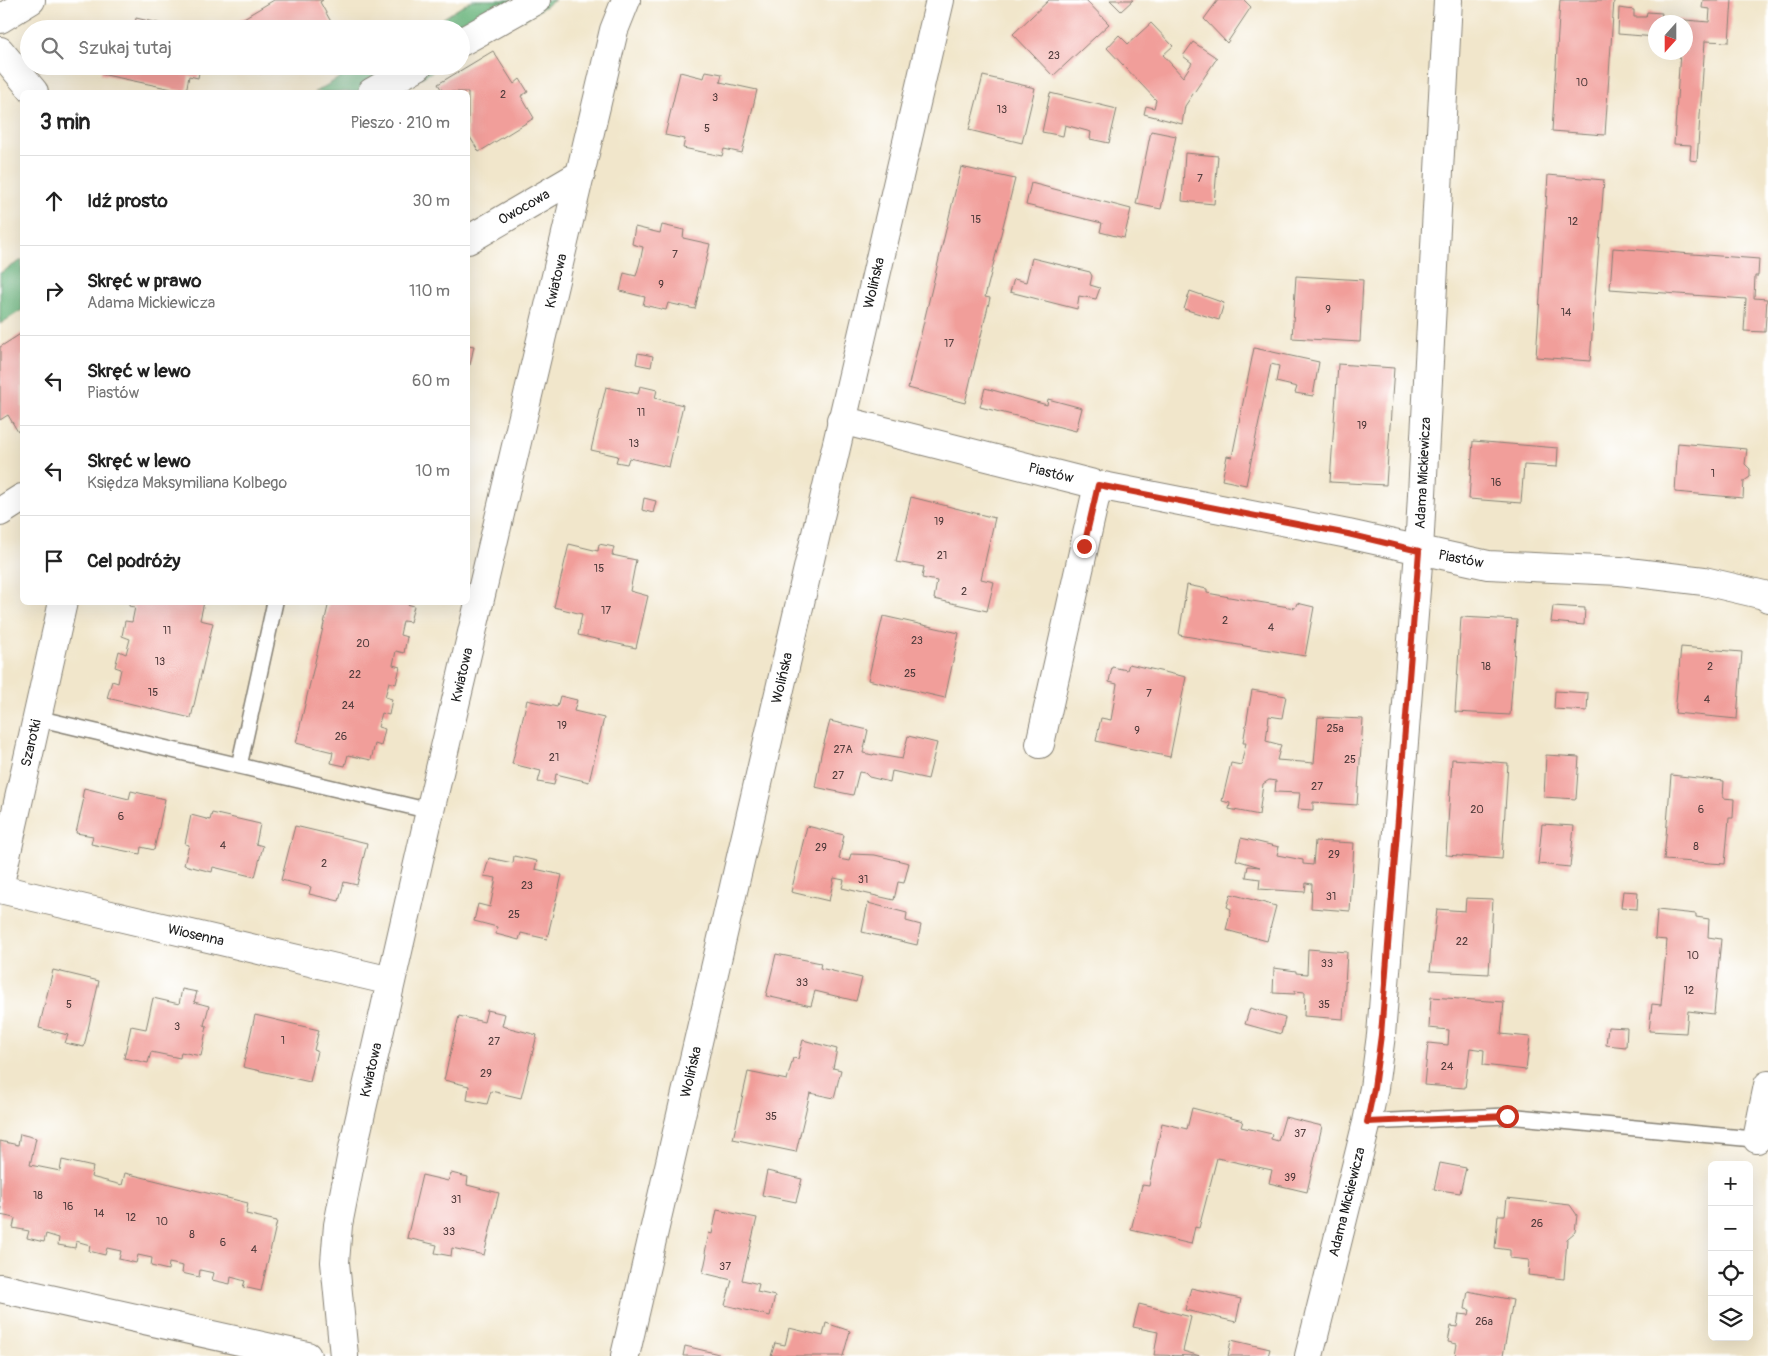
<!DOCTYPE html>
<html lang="pl">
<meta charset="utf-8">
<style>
:root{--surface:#fff;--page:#f2f2f2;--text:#222;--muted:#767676;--line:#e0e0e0}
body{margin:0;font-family:Pangolin,sans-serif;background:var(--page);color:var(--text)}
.controls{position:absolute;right:15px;bottom:15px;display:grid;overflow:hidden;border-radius:8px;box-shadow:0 5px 20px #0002}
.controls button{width:45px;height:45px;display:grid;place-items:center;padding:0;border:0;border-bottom:1px solid var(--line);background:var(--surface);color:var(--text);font:25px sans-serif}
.compass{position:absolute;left:1648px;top:15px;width:45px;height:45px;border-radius:50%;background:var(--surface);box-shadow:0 5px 20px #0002;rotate:201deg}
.stop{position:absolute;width:15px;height:15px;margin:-11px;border:4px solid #c8321e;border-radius:50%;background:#fff}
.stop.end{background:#c8321e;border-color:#fff;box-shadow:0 1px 5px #0008}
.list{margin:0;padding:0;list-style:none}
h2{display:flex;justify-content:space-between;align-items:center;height:65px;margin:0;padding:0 20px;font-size:21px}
h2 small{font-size:16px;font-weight:400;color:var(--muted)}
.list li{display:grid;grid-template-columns:32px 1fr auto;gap:15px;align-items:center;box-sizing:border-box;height:90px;padding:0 20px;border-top:1px solid var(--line)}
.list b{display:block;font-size:19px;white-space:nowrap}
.list p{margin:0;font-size:16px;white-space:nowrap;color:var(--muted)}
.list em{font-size:16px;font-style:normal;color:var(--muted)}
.icon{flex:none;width:28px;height:28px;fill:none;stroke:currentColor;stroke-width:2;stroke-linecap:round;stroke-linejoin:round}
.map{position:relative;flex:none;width:1768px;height:1356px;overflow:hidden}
.search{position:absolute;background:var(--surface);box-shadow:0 5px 20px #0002;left:20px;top:20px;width:450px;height:55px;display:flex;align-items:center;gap:12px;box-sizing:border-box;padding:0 18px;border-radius:28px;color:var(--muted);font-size:19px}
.panel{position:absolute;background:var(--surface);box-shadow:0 5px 20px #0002;left:20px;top:90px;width:450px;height:515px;border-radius:8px}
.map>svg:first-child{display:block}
.forest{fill:#6cb67e;stroke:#44694d}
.building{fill:#f19e9a}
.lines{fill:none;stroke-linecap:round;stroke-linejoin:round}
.lane-casing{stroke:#868174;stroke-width:18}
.street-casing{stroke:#868174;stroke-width:30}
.secondary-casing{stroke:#868174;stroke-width:30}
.lane{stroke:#fff;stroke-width:15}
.street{stroke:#fff;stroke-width:28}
.secondary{stroke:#fff;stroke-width:28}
.route{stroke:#c8321e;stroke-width:6}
.labels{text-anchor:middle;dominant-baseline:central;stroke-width:4.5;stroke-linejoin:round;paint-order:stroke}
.number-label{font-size:11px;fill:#513c3c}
.street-label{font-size:14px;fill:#1c1c1c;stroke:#fff}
</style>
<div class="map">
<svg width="1768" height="1356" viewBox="0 0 1768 1356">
<rect width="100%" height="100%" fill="#fff"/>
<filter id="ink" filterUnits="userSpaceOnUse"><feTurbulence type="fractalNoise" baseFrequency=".02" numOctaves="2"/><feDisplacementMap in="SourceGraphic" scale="10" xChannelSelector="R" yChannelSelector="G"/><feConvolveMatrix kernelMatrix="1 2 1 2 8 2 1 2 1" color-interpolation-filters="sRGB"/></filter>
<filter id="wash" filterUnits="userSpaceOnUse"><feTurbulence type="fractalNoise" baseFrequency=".0096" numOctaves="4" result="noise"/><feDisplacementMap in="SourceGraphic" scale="20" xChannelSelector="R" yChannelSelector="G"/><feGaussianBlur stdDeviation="1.12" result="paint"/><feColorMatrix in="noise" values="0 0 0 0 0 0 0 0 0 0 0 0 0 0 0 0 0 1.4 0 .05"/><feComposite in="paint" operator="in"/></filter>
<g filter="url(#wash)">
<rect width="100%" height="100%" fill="#f1e6cb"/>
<path class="forest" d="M472,0h83l-30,19 -64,10h-35z
M360,66h82l-46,26h-81z
M22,260v50l-22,14v-51z"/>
<g id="blocks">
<path class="building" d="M274,0h49l-3,2 15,27h-101l-2,-4z
M1049,0h37l23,24 -56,52 -40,-42z
M1110,0h23l-12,11z
M1218,0h26l7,7 -24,36 -23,-24z
M1560,0h54l-9,135 -53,-4z
M1703,0h29l-3,42 -24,-1 -8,120 -7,-1 1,-15 -17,-1 6,-92h6v-30h-30v15l-38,-3 1,-26 15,2v7h12l1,-5 15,1 -1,5 48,4 1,-13 -8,-1z
M136,18l39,9v2h-41z
M99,23l22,5v1h-23z
M1151,23l22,23 -10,9 20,22 9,-14 -9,-7 10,-14 24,16 -32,48 -3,18 -38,-10 2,-8 8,2 2,-8 -49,-52 12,-13 9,9z
M493,51l21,33 6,-5 8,13 -7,4 13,22 -55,34 -11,-18v-42h-25l-5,-8z
M102,66h98l-2,12 -9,-2 -3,16 -85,-18z
M256,66h17l-13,8z
M706,71l16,3 -2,8 37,8 -15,63 -18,-4 -2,7 -39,-8 2,-9 -20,-4 15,-63 24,6z
M983,76l52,12 -13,55 -53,-13z
M1050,93l67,16 -8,34 -19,-4 1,-7 -26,-7 -2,11 -21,-4z
M1151,131l25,5 -15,73 -25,-5z
M1185,153l33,3 -4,48 -32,-3z
M961,167l54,12 -30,118 5,1 -25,105 -57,-15z
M1548,175l56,5 -14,181 -54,-4z
M1031,183l100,26 -7,29 -24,-6 2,-9 -76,-18z
M662,225l22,5 -1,8 27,6 -15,65 -27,-6 -2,7 -23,-5 2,-8 -25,-6 4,-18 12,3 4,-14 3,-15 -11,-3 3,-17 25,6z
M1613,248l146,11 -1,17h-3l-1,22 13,1 -2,33 -21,-1 2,-32 -136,-10z
M1032,258l58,14 2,4 -2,9 10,3 -4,11 -17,-3 -2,13 -67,-17 4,-13 12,3z
M1296,276l67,4 -3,62 -68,-4z
M1190,291l34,12 -5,17 -35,-11z
M22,333v97l-4,2 -10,-17 -8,5v-73z
M468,345l6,1 -4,19 -2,-1z
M1254,348l65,14 -6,34 -18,-3 2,-6 -21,-5 3,-16 -8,-2 -25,121 -24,-5 5,-24 5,1z
M638,353l15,3 -2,11 -15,-3z
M1338,364l56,4 -8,117 -56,-3z
M640,386l17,4 -2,8 28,7 -14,62 -40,-9 -2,6 -11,-2 2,-6 -27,-6 15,-63 32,7z
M985,388l62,17 1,-6 34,9 -6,23 -96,-24z
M1473,441l85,7 -1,19 -33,-2 -3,38 -52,-4z
M1678,443l69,6 -2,15 5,5v8l-6,4 -1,17 -68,-6z
M911,497l84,21 -14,61 13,3 -7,29 -53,-12 3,-18 -15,-3 2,-11 -28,-5z
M644,498l12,3 -3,12 -11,-3z
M569,544l29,7 1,-7 15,3 -2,8 24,5 -6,31 18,5 -12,52 -58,-13 4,-21 -28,-7z
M1187,585l20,4v4l45,8 43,7 2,-5 17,4 -9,49 -126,-21z
M129,602h75l-4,18 13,3 -22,95 -84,-20 5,-17 6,2 3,-14 -6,-2 4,-16 7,3 4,-15 -8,-3 3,-15 7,1 3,-15 -6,-1z
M329,602h78v2l7,2 -4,16 -7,-1 -3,14 7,2 -3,16 -8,-2 -3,14 7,2 -4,17 -7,-2 -4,15 7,2 -3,16 -7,-2 -4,14 7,2 -4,17 -6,-2 -4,16 -23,-5 -3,11 -14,-3 2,-11 -37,-9z
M1553,606l32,2 -1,17 -33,-3z
M883,616l76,17 -14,65 -77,-18z
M1461,617l56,3 -7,95 -55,-3z
M1681,647l61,5 -5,67 -62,-6z
M1129,664l57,13 -16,80 -74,-16 5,-23 10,2 6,-36 -8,-2 3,-15 15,3z
M1252,690l34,6 -4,22 -13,-2 -3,25 15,4 -4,15 37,3 4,-46 45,2 -6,86 -44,-3v8l-15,-1 2,-16 -25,-1 1,-11 -7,-1 -6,4 -4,31 -30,-6 1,-6 -8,-2 9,-38 10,2 5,-22h-3z
M1555,691l33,2 -1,18 -33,-2z
M560,696l17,4 -3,11 30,7 -15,64 -33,-8 -2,11 -16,-3 3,-11 -29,-7 15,-64 30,7z
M830,721l38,9 -5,23 10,2 1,-1 28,5 6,-23 29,7 -9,36 -36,-8 -2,11 -21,-5 -4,-4 -6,-1 -6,23 -38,-8 6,-33z
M1546,755l33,2 -3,42 -32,-2z
M1452,759l56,4 -6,96 -56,-4z
M1671,775l53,6 -1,17 11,1 -1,19h-4l-4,46 -61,-4z
M84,788l45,11 2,-8 34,8 -11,51 -13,-3 -1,7 -49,-10 2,-8 -17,-3 8,-35h-2z
M212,813l48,11 -4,20 7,2 -8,31 -42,-10 -1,5 -28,-7 5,-20 -4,-1 6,-29 19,5z
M1542,824l32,2 -4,41 -32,-3z
M295,826l72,17 -10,42 -13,-3 -5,19 -30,-7 2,-7 -30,-7z
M807,826l37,9 -5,24 10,2 2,-7 24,1 34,8 -5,20 -6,-1 -4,18 -52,-12 2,-8 -10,-2 -5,23 -38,-9z
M1241,838l38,9 -2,8 26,5v4l10,1 2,-24 39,2 -4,68 -39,-3 1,-24 -6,-1 -1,9 -46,-3 1,-10 -14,-2 2,-11 12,1 -24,-7z
M514,856l23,5 -2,8 27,6 -15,64 -26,-6 -2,7 -23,-6 1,-7 -23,-6 4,-17 12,3 6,-29 -12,-2 5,-18 24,5z
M1623,891l15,1 -1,17 -16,-1z
M1231,894l45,12 -9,35 -41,-11 5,-21 -4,-2z
M1466,898l27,1 -4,75 -59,-3 7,-62 28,2z
M868,903l39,10 -1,8 15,4 -4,20 -55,-13z
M1657,910l39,4v3l13,2 -1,18 13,2 -7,75 -26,-3 -2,22 -37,-2 3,-27 9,1 6,-65 -12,-1z
M1308,949l39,3 -4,67 -39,-3 1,-24 -10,-1v3l-22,-1 1,-25 22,3v2l11,1z
M776,954l45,9 -1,5 42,10 -6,23 -41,-10 -4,15 -45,-10z
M53,970l46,11 -15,66 -19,-4 3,-8 -29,-7z
M182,989l15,3 -3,10 15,4 -5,19 3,1 -6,30 -20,-4 -1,6 -29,-6 -3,11 -24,-5 7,-32 15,3 7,-31 26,6z
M1431,997l73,5 -3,32 29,3 -4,33 -43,-5 1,-15 -14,-2 -5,40 -41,-3 4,-42 20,2 1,-15 -20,-2z
M1250,1008l35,10 -4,16 -36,-10z
M487,1010l18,4 -3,12 35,9 -16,63 -30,-7 -4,13 -20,-4 2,-14 -25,-6 15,-64 25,6z
M255,1015l64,15 -5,20 3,1 -7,31 -67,-15z
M1608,1027l19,1 -1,19 -20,-2z
M803,1040l34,9 -4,19 8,2 -7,28 -24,-5 -14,59 -63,-13 15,-67 39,8 6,-22 5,1z
M1192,1108l51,13 -2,6 31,7 -1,5 7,2 7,-24 37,9 -15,66 -38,-9 3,-13 -55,-12 -18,70 -4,-1 -4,17 -60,-14 11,-45 7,1 13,-63 25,6z
M20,1134l16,4 -6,27 30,6 2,-11 31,7 -2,10 31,8 3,-12 123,30 -2,11 31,7 -16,70 -18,-4 2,-6 -14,-4 -1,7 -18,-4 2,-7 -14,-3 -1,7 -17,-4 1,-7 -14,-3 -1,7 -17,-4 1,-8 -14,-3 -2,8 -17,-4 2,-8 -14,-3 -2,7 -16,-4 1,-6 -14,-4 -1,7 -17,-3 1,-7 -13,-4 -2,8 -17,-4 2,-7 -16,-3 2,-10 -15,-3 2,-7h-2v-67l18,4z
M1440,1163l26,5 -6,25 -26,-4z
M767,1171l35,8 -6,23 -34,-7z
M451,1173l17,4 -1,8 32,8 -15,62 -32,-7 -1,8 -16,-3 2,-8 -30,-7 15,-63 26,6z
M1507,1198l63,7 7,10 -2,17 -8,7 -3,40 -36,-4 1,-15 -19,-2v-8l-15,-2 3,-33h7z
M717,1210l40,8 -15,62 17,4 -2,8 18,4 -5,20 -45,-11 7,-25 -29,-7 4,-19 -2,-1 4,-20 3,1z
M1191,1288l50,11 -5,23 -51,-12z
M1468,1291l45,9 -10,56h-48l2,-12 -9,-2 3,-16 6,1 2,-13 10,1 1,-5 -5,-1z
M1139,1304l52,13 -8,34 17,5 -46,-1 4,-23 -25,-5z
M826,1323l24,8 -7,25h-72l4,-13 10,2 4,-17 34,8z
M1231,1340l39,9 -2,7h-40z
M685,1346l38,9v1h-40z"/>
</g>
</g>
<g filter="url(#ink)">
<use href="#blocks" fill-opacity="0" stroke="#868174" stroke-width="1"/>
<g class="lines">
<g class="lane-casing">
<path id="lane" d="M37,718l393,93
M239,766l36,-164
M1367,1122l140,-6 257,24"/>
</g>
<g class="street-casing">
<path id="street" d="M0,19l31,-19
M461,42l75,-42
M0,51l34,41
M372,92l46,-26
M468,240l113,-66
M841,420l257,65 250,49 140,31 132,6 84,10 60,14 4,3
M0,512l22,-14
M1040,744l58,-259
M0,883l63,-281
M0,889l391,92
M1757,1139l11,-54
M0,1288l307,68
M344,1356l-9,-94 3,-37 15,-77 77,-337 184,-781 12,-30
M1309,1356l58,-234 7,-34 7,-53 38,-484 29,-551"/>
</g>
<g class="secondary-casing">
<path id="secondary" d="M625,1356l315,-1356"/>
</g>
<use href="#lane" class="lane"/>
<use href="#street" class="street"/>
<use href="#secondary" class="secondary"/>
</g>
</g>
<g class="lines" filter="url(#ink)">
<path class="route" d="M1084,546l14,-61 250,49 71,17 -38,484 -7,53 -7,34 140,-6"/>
</g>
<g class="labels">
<g class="number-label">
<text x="1054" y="55">23</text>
<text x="1582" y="82">10</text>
<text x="503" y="94">2</text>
<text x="715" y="97">3</text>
<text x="1002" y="109">13</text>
<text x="707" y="128">5</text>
<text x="1200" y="178">7</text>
<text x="976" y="219">15</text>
<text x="1573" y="221">12</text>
<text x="675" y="254">7</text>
<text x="661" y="284">9</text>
<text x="1328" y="309">9</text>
<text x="1566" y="312">14</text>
<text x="949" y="343">17</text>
<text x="641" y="412">11</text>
<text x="1362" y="425">19</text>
<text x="634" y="443">13</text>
<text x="1713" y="473">1</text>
<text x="1496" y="482">16</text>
<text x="939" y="521">19</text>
<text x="942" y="555">21</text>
<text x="599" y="568">15</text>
<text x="964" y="591">2</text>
<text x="606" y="610">17</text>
<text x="1225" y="620">2</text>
<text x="1271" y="627">4</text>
<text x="167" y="630">11</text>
<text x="917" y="640">23</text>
<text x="363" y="643">20</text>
<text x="160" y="661">13</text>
<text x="1486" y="666">18</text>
<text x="1710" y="666">2</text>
<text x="910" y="673">25</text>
<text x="355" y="674">22</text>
<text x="153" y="692">15</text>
<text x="1149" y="693">7</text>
<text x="1707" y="699">4</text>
<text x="348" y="705">24</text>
<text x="562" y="725">19</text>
<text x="1335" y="728">25a</text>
<text x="1137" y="730">9</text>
<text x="341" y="736">26</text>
<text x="843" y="749">27A</text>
<text x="554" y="757">21</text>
<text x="1350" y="759">25</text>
<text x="838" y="775">27</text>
<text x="1317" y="786">27</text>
<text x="1477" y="809">20</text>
<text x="1701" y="809">6</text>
<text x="121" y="816">6</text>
<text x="223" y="845">4</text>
<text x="1696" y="846">8</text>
<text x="821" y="847">29</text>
<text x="1334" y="854">29</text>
<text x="324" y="863">2</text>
<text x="863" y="879">31</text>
<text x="527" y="885">23</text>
<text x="1331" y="896">31</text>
<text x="514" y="914">25</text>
<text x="1462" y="941">22</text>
<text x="1693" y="955">10</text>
<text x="1327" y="963">33</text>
<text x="802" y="982">33</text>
<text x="1689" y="990">12</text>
<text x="69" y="1004">5</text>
<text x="1324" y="1004">35</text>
<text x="177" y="1026">3</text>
<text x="283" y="1040">1</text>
<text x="494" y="1041">27</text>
<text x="1447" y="1066">24</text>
<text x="486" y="1073">29</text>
<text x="771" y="1116">35</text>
<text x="1300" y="1133">37</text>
<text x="1290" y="1177">39</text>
<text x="38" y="1195">18</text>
<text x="456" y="1199">31</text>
<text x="68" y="1206">16</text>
<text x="99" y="1213">14</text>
<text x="131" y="1217">12</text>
<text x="162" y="1221">10</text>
<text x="1537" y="1223">26</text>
<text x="449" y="1231">33</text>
<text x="192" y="1234">8</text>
<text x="223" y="1242">6</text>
<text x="254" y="1249">4</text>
<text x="725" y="1266">37</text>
<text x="1484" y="1321">26a</text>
</g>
<g class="street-label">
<text transform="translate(524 207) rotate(-30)">Owocowa</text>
<text transform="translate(556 281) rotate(-77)">Kwiatowa</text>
<text transform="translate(874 283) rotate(-77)">Wolińska</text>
<text transform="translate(1051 473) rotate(14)">Piastów</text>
<text transform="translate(1423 473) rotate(-87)">Adama Mickiewicza</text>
<text transform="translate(1461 559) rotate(11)">Piastów</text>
<text transform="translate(462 675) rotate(-77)">Kwiatowa</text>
<text transform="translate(782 678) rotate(-77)">Wolińska</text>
<text transform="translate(31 743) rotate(-77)">Szarotki</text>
<text transform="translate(196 935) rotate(13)">Wiosenna</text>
<text transform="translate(371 1070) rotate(-77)">Kwiatowa</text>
<text transform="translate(691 1072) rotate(-77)">Wolińska</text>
<text transform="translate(1347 1202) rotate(-76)">Adama Mickiewicza</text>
</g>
</g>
</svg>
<div class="controls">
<button>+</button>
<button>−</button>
<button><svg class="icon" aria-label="locate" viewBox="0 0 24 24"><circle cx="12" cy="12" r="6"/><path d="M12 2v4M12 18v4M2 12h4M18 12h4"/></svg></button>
<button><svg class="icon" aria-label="layers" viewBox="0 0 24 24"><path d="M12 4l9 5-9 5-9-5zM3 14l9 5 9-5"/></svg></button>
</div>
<svg class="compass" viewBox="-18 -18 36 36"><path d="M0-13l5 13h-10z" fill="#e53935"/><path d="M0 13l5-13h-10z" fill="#767676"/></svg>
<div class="stop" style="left:1507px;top:1116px"></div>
<div class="stop end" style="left:1084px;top:546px"></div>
<div class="search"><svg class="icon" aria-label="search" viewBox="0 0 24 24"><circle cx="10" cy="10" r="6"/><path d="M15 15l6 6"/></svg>Szukaj tutaj</div>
<section class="panel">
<h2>3 min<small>Pieszo · 210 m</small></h2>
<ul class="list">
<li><svg class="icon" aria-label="ahead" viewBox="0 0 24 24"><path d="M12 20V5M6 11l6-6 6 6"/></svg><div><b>Idź prosto</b></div><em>30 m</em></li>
<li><svg class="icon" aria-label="right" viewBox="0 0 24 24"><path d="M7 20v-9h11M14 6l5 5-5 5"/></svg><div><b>Skręć w prawo</b><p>Adama Mickiewicza</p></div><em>110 m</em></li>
<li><svg class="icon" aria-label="left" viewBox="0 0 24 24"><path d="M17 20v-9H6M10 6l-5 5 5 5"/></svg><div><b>Skręć w lewo</b><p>Piastów</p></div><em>60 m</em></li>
<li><svg class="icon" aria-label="left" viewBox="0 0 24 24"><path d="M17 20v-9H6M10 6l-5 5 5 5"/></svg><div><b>Skręć w lewo</b><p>Księdza Maksymiliana Kolbego</p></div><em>10 m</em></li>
<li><svg class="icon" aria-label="arrive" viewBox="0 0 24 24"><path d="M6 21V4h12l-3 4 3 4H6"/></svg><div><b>Cel podróży</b></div></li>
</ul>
</section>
</div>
